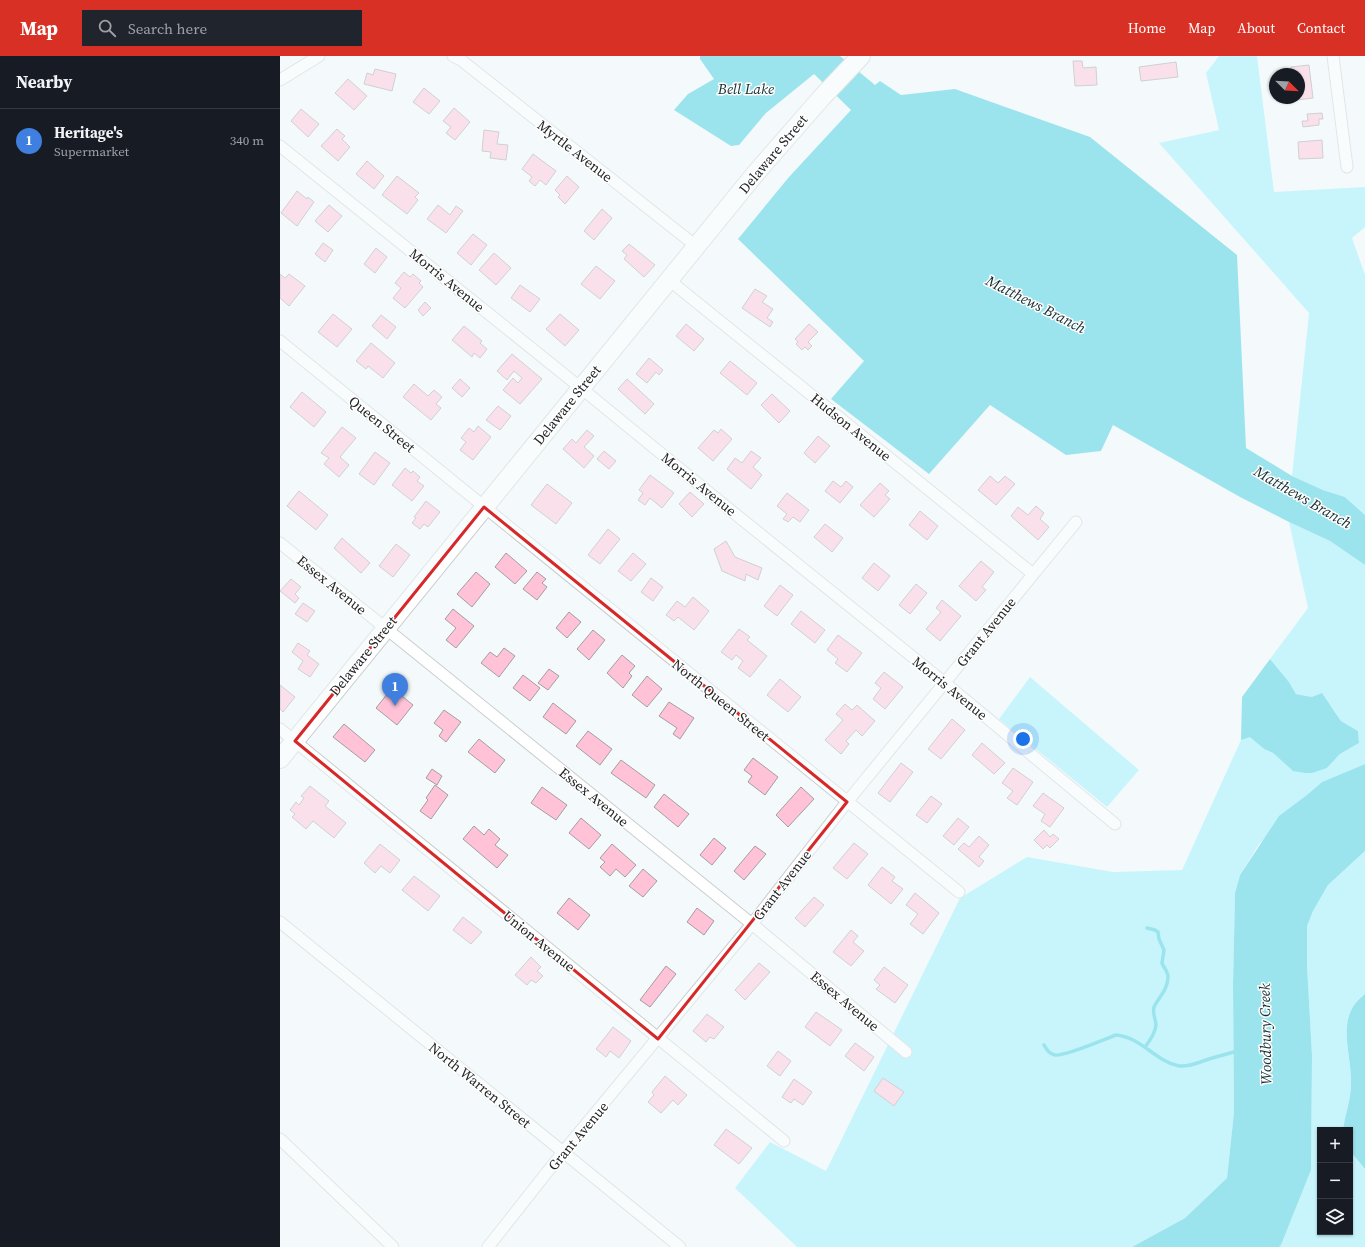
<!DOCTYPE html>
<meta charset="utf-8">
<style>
:root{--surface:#171b24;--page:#20242c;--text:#f1f3f6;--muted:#9ea1a6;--line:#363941;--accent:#d93025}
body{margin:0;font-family:"Source Serif 4",serif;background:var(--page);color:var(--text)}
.controls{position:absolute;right:12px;bottom:12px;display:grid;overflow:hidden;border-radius:0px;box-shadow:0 1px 3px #0004}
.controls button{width:36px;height:36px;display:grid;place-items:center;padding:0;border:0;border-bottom:1px solid var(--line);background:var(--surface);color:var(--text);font:20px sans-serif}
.compass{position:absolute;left:989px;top:12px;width:36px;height:36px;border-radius:50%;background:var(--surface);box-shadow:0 1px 3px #0004;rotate:114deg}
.you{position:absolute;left:743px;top:683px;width:14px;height:14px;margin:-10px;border:3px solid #fff;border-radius:50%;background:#1a73e8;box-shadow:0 0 0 6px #1a73e833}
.badge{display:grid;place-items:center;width:26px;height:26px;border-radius:50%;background:var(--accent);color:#fff;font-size:13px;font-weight:700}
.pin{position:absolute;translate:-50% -33px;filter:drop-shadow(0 1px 2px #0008)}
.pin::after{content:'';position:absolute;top:21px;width:14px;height:12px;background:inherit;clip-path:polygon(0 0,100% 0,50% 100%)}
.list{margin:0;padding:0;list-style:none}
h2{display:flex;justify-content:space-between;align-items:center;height:52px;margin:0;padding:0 16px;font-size:17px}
h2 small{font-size:13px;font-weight:400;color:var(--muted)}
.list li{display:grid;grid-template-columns:26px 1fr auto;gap:12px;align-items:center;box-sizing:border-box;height:64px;padding:0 16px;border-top:1px solid var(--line)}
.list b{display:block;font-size:15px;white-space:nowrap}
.list p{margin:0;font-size:13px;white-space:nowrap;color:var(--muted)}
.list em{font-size:13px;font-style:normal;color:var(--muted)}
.icon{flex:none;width:22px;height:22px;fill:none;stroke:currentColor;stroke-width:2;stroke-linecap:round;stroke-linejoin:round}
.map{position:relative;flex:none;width:1085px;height:1191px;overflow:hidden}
header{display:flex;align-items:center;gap:24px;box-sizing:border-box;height:56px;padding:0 20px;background:var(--accent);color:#fff}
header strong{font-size:19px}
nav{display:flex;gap:22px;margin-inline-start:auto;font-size:14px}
.search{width:280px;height:36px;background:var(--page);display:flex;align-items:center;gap:10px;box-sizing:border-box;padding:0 14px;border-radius:0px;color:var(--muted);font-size:15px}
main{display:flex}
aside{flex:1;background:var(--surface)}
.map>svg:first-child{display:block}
.green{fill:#92f0fd}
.water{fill:#30cadc}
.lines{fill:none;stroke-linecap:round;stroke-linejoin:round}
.stream{stroke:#30cadc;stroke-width:3.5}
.building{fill:#ffc2d6;stroke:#a39e9f}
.street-casing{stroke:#c9cecf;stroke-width:13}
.primary-casing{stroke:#c9cecf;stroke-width:20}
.street{stroke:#fff;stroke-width:11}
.primary{stroke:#fff;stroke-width:18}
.marked{fill:none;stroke:#d62828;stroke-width:3;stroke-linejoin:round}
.labels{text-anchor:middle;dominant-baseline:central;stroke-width:3;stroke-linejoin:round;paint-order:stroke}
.street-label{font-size:14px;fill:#232526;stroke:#fff}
.water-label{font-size:15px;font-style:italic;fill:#172f32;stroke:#fff}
</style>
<header>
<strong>Map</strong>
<div class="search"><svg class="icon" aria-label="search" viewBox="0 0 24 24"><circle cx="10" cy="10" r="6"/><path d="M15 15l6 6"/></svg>Search here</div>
<nav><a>Home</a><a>Map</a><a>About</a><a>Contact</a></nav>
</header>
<main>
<aside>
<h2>Nearby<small></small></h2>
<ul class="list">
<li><span class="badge" style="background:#3f7fe0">1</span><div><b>Heritage's</b><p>Supermarket</p></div><em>340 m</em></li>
</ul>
</aside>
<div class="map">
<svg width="1085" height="1191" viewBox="0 0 1085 1191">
<rect width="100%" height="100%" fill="#f4fafb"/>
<path class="green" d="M939,0h38l17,136 91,-5v40l-13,11 13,37v240l-20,-18 -22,-7 -31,-14 17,-163 -150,-170 60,-13 -13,-57z
M1009,466l41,19 35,24v199l-43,18 -63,62 -19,31 -5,18 -2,91 1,128 -7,66 -42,40 -53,29h-335l-62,-59 35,-46 56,29 134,-273 67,-41 86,15 69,-2 59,-130 9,-4 14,13 9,4 20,18 34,-3 13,-14 19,-11 -1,-12 -17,-10 -9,-14 -20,-10 -16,-3 -7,-12 -19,-23 38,-51z
M750,621l109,93 -32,37 -108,-88z
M1085,795v143c-31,22 -13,59 -14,90 0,15 -6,31 -8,46h-23v102h30v-81l15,18v78h-86l2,-2 30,-75 1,-115 -5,-90v-39l6,-15 15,-26z"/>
<path class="water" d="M420,0h140l35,29 5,-4 21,14 54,-6 135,48 147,118 9,193 46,28 31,14 22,7 20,18v50l-35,-24 -41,-19 -49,-25 -127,-72 -12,26 -35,4 -76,-50 -61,69 -98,-75 33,-38 -126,-122 51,-62 62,-67 -37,-36 -48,39 -27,32 -8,1 -57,-36 14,-16 26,-15 -14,-20z
M990,603l19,23 7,12 16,3 10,-4 19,28 17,10 1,12 -19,11 -13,14 -15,5h-7l-12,-2 -20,-18 -9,-4 -14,-12 -9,3 1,-43z
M1085,708v87l-37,34 -15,26 -6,15v39l5,90 -1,115 -30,75 -2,2h-147l53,-29 42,-40 7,-66 -1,-128 2,-91 5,-18 39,-59 28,-21 15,-13z
M1085,938v175l-15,-18v-21h-7c2,-15 8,-31 8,-46 1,-32 -17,-67 14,-90z"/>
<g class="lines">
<path class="stream" d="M764,989c3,5 5,9 11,10 9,2 50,-16 61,-20 25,2 39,26 63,31 11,1 21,-4 30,-7 9,-3 19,-5 28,-8
M865,991c4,-5 10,-14 11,-22 0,-6 -4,-11 -2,-18 5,-10 14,-18 14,-30 0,-6 -5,-10 -6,-14l2,-13 -5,-11 -1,-7 -3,-2 -8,-2"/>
</g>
<path class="building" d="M793,5h9l1,7 13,-1 1,18 -22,1z
M896,6l2,15 -37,4 -2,-14z
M1029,9l4,33 -16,2 -1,-2h3v-24h-15l7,-1v-6z
M95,13l21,5 -4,17 -28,-7 3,-11 6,2z
M68,23l19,17 -13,14 -19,-17z
M144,32l16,13 -11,13 -16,-12z
M174,52l16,14 -15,18 -9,-7 5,-6 -8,-6z
M21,53l18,15 -11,13 -17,-16z
M1042,57l1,6h-4v6l-16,2 -1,-6h6l-1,-7z
M57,73l8,7 -3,3 8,8 -12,14 -17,-15z
M204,74l15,2 -2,12 11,1 -2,15 -16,-2 1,-6 -9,-1z
M1042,84l1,18 -24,1 -1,-17z
M253,98l23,17 -10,14 -6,-5 -5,6 -6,-5 3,-4 -10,-8z
M87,105l17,15 -10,13 -18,-15z
M117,120l22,17 -4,4 3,3 -11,14 -25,-19z
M287,120l12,11 -14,17 -7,-7 2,-2 -5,-5z
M17,135l10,8 1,-2 6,5 -17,24 -16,-13z
M49,149l13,11 -14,16 -13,-11z
M158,149l12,10 6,-9 7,5 -17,22 -19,-14z
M322,153l10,9 -18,22 -10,-9z
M193,178l14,11 -16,20 -14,-12z
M43,187l10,7 -8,12 -10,-8z
M349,188l26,21 -11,12 -20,-18 3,-4 -5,-4z
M96,192l11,9 -12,16 -11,-9z
M214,197l17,15 -15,17 -17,-15z
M316,210l19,15 -15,18 -19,-15z
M124,216l6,5 3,-3 8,7 -2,2 4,4 -18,21 -12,-10 8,-10 -6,-5z
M0,218l5,4 4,-4 16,12 -16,20 -9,-8z
M240,229l20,14 -10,13 -19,-14z
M475,233l12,7 -5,6 11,7 -6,9 6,4 -3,5 -28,-19z
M145,246l6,6 -8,8 -5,-6z
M53,258l19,15 -15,18 -19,-15z
M280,258l19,16 -14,16 -19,-17z
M101,259l15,12 -9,12 -15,-13z
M406,268l18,15 -10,12 -18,-15z
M529,268l9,8 -10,10 4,4 -4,4 -3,-3 -3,3 -6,-6 2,-2 -3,-3z
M184,270l18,15 -2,2 7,6 -7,9 -6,-5 -2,4 -20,-17z
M91,287l24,20 -12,15 -15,-12 -2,3 -10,-8z
M232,298l30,25 -22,25 -17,-14 10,-12 5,5 4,-5 -8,-7 -7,9 -10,-9z
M369,302l14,12 -4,5 -3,-3 -9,11 -11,-9z
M450,305l27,22 -10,12 -27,-22z
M180,323l10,9 -8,9 -10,-9z
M347,323l27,25 -9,10 -27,-25z
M134,328l14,12 6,-6 8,7 -6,7 5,4 -10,12 -28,-23z
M22,336l24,20 -12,15 -24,-20z
M492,338l18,17 -11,12 -18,-18z
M218,350l13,10 -11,14 -14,-10z
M198,370l13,11 -18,23 -13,-10 6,-8 -5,-4 8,-10 5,4z
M62,371l14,11 -16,19 9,8 -10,12 -15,-13 5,-6 -8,-5z
M441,373l11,10 -19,22 -15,-13 16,-18 4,3z
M307,374l7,6 -10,11 10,9 -10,12 -21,-19 9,-10 4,4z
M538,380l12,10 -15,17 -11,-10z
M324,395l12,10 -7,8 -12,-10z
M471,395l10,7 -8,9 9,8 -11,14 -24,-20 8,-11 7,5z
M95,396l15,11 -16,22 -15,-11z
M125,412l6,5 2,-2 7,6 -3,4 7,5 -12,15 -20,-16z
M370,419l24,18 -12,15 -12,-10 -5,7 -7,-5 5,-7 -4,-3z
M710,420l8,7 7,-7 10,8 -19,21 -18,-15z
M553,425l8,6 5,-6 7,6 -13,16 -15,-12z
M600,427l9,8 -4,4 5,4 -16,18 -14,-12z
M267,428l25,19 -16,21 -25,-19z
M19,435l29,24 -12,15 -29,-24z
M410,436l14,12 -12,13 -13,-13z
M507,437l22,17 -9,12 -7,-5 -5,5 -5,-3 4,-5 -10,-8z
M146,445l14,11 -12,15 -4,-3 -4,5 -8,-6 4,-5 -2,-1z
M756,450l8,7 -4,6 9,8 -11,13 -27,-24 7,-9 10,8z
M640,455l18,15 -11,14 -18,-15z
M545,468l18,14 -11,14 -18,-15z
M328,473l12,10 -20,25 -12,-9z
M62,482l28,25 -9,10 -27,-25z
M446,485l9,16 27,11 -4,12 -12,-6 -1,7 -23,-10 -8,-22z
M116,488l14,11 -17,22 -14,-11z
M226,497l21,18 -12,13 -20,-17z
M353,497l13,11 -15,17 -13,-10z
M701,505l13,11 -12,15 4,3 -10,11 -17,-15z
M594,507l16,13 -12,15 -16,-13z
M196,516l14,12 -18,23 -15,-13z
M257,516l9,7 -4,4 5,4 -10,13 -14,-11z
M371,522l12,9 -10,14 -12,-9z
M11,523l10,8 -6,7 4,4 -4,5 -15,-12z
M636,528l11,9 -17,21 -11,-9z
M500,529l13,10 -16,21 -13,-10z
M413,541l16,14 -15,19 -16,-13 -4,4 -8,-6 11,-14 8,6z
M662,544l19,16 -21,25 -14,-12 15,-17 -5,-4z
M23,547l12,8 -8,11 -12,-8z
M173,553l21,17 -18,22 -10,-8 10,-12 -11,-9z
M521,555l24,19 -10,13 -24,-19z
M289,556l12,10 -14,16 -11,-10z
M459,573l11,8 -3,3 20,16 -17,21 -12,-9 5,-7 -7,-6 -4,5 -11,-8z
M313,574l12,10 -16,20 -12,-11z
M558,579l24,18 -15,19 -12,-9 3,-4 -11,-9z
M18,587l12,8 -3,4 12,9 -9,13 -12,-8 5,-8 -11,-9z
M224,592l11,8 -16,21 -18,-14 9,-11 7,5z
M342,599l13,11 -6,7 3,3 -9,12 -16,-15z
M269,613l10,7 -11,14 -10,-7z
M604,616l19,15 -18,22 -12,-10 8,-11 -6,-5z
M243,619l17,13 -10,13 -17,-13z
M367,620l15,13 -15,18 -15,-12z
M500,623l21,18 -13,15 -21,-17z
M0,629l15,12 -12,15 -3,-3z
M112,632l21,17 -16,20 -21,-17z
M389,646l25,16 -14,21 -7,-5 4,-6 -18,-12z
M273,647l23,18 -10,13 -23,-17z
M565,648l7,6 5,-5 18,16 -13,15 -6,-6 -10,11 3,3 -8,10 -16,-14 18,-20 -7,-6z
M164,654l17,12 -15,20 -7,-6 4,-6 -9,-7z
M672,663l13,11 -24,29 -13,-10z
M64,668l31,26 -10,12 -32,-25z
M308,675l24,18 -12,16 -24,-19z
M199,683l26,21 -10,13 -27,-21z
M702,687l23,20 -11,11 -22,-19z
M473,702l25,19 -13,18 -17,-13 4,-6 -8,-6z
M341,704l34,25 -9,13 -35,-25z
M621,707l12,9 -23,30 -12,-9z
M733,712l20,14 -16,23 -10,-7 6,-7 -11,-8z
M152,713l10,7 -5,9 -11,-7z
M155,729l13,10 -17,24 -11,-8 8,-11 -2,-2z
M30,730l19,15 -4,5 21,17 -12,15 -21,-17 -7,8 -14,-12 3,-3 -5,-4 6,-8 3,3 5,-7 -3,-2z
M262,731l25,18 -11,15 -25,-17z
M521,731l13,12 -26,28 -12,-12z
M763,737l21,15 -14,19 -9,-6 4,-7 -12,-8z
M384,738l25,20 -11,13 -24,-20z
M651,740l11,8 -15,19 -11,-8z
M301,762l20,17 -12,14 -20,-16z
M678,762l11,9 -15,18 -11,-9z
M194,770l10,9 5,-6 11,10 -5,6 13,10 -11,13 -34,-29z
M764,774l6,7 3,-3 6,5 -9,9 -3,-3 -4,4 -9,-9z
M699,780l10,9 -10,12 5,4 -5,6 -21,-18 6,-6 5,4z
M434,782l12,10 -14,17 -12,-10z
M574,787l14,11 -21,25 -14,-11z
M100,788l20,16 -10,13 -9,-7 -6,7 -11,-10z
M332,788l24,21 -11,12 -9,-8 -6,7 -10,-9 5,-5 -5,-4z
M475,790l11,8 -22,26 -10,-9z
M602,811l13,10 -3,4 11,8 -12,15 -23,-19z
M363,813l14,12 -14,16 -14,-11z
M134,820l26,20 -12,15 -26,-21z
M635,837l24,20 -16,21 -13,-10 8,-10 -12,-9z
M534,841l10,8 -19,22 -10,-9z
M289,842l21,17 -12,15 -21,-17z
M417,852l17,13 -10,14 -17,-13z
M183,861l19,15 -11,12 -18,-14z
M571,874l7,6 -5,6 11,9 -13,15 -18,-14z
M251,901l10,10 -4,4 6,5 -7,7 -5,-3 -4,5 -12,-10z
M479,907l11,9 -25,28 -10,-10z
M386,910l10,8 -26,33 -10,-7z
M604,911l24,18 -13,18 -19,-14 4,-4 -6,-5z
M536,956l26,18 -12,16 -25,-19z
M427,958l17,13 -10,12 -4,-2 -4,5 -13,-11z
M333,971l18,14 -12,17 -9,-7 -4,6 -10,-8z
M575,987l19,14 -10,14 -19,-15z
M498,995l13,10 -11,15 -13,-10z
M385,1020l22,19 -9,10 -5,-5 -12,13 -13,-11 6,-7 -2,-3z
M603,1022l21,14 -10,14 -20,-15z
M514,1023l18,13 -9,13 -9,-6 -3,4 -9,-6z
M446,1073l26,19 -13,16 -25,-19z"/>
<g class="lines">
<g class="street-casing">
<path id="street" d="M173,0l8,4 235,186
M1053,0l14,111
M0,24l39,-24
M0,90l301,242 153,125 211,170 170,141
M389,224l364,294
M0,285l679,551
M0,487l472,381 154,128
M0,673l504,412
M0,866l400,325
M0,1083l113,108
M208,1191l75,-95 189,-228 95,-122 229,-280"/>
</g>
<g class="primary-casing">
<path id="primary" d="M0,703l475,-585 68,-78 38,-40"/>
</g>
<use href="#street" class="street"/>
<use href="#primary" class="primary"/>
</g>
<path d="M0 0H1085V1191H0ZM204,451l363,295 -189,237 -363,-298z" fill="#f4fafb" fill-opacity=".55" fill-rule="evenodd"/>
<path class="marked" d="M204,451l363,295 -189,237 -363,-298z"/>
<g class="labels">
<g class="street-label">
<text transform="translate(295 95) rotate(38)">Myrtle Avenue</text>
<text transform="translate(493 98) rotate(-50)">Delaware Street</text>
<text transform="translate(167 224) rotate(39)">Morris Avenue</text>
<text transform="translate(287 349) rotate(-51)">Delaware Street</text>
<text transform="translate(102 368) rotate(39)">Queen Street</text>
<text transform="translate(571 371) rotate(39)">Hudson Avenue</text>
<text transform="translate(419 428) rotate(39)">Morris Avenue</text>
<text transform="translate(52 529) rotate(39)">Essex Avenue</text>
<text transform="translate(706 576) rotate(-51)">Grant Avenue</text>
<text transform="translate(83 600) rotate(-51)">Delaware Street</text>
<text transform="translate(670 632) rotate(39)">Morris Avenue</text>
<text transform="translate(441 644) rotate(39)">North Queen Street</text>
<text transform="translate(314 741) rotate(39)">Essex Avenue</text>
<text transform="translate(502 829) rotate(-52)">Grant Avenue</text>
<text transform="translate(259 885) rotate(39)">Union Avenue</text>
<text transform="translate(565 945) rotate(40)">Essex Avenue</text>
<text transform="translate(200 1029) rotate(39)">North Warren Street</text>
<text transform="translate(298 1080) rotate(-50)">Grant Avenue</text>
</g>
<g class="water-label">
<text x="466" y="32">Bell Lake</text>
<text transform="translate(756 248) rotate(27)">Matthews Branch</text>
<text transform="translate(1023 441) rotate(30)">Matthews Branch</text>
<text transform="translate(985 978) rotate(-91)">Woodbury Creek</text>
</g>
</g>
</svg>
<div class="controls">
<button>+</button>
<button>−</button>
<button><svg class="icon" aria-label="layers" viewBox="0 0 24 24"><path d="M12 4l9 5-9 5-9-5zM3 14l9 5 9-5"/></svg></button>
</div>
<svg class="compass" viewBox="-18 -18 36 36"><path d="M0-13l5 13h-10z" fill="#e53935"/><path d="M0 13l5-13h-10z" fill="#9ea1a6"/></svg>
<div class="you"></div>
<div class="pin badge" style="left:115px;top:650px;background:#3f7fe0">1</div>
</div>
</main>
